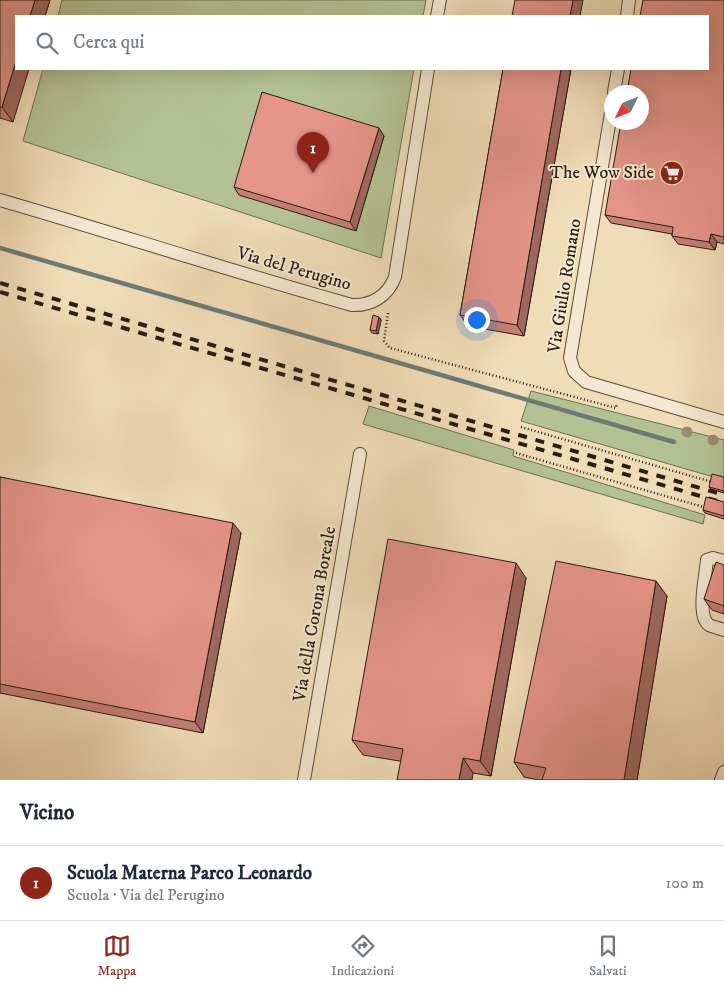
<!DOCTYPE html>
<html lang="it">
<meta charset="utf-8">
<style>
:root{--surface:#fff;--page:#f2f2f3;--text:#1f2937;--muted:#747a83;--line:#e0e1e3;--accent:#8f2418}
body{margin:0;font-family:"IM FELL DW Pica",serif;background:var(--page);color:var(--text)}
.compass{position:absolute;left:604px;top:85px;width:45px;height:45px;border-radius:50%;background:var(--surface);box-shadow:0 5px 20px #0002;rotate:227deg}
.you{position:absolute;left:476px;top:319px;width:18px;height:18px;margin:-12px;border:4px solid #fff;border-radius:50%;background:#1a73e8;box-shadow:0 0 0 8px #1a73e833}
.badge{display:grid;place-items:center;width:32px;height:32px;border-radius:50%;background:var(--accent);color:#fff;font-size:16px;font-weight:700}
.pin{position:absolute;translate:-50% -41px;filter:drop-shadow(0 1px 2px #0008)}
.pin::after{content:'';position:absolute;top:26px;width:18px;height:15px;background:inherit;clip-path:polygon(0 0,100% 0,50% 100%)}
.list{margin:0;padding:0;list-style:none}
h2{display:flex;justify-content:space-between;align-items:center;height:65px;margin:0;padding:0 20px;font-size:21px}
h2 small{font-size:16px;font-weight:400;color:var(--muted)}
.list li{display:grid;grid-template-columns:32px 1fr auto;gap:15px;align-items:center;box-sizing:border-box;height:75px;padding:0 20px;border-top:1px solid var(--line)}
.list b{display:block;font-size:19px;white-space:nowrap}
.list p{margin:0;font-size:16px;white-space:nowrap;color:var(--muted)}
.list em{font-size:16px;font-style:normal;color:var(--muted)}
.icon{flex:none;width:28px;height:28px;fill:none;stroke:currentColor;stroke-width:2;stroke-linecap:round;stroke-linejoin:round}
.map{position:relative;flex:none;width:724px;height:780px;overflow:hidden}
.search{position:absolute;background:var(--surface);box-shadow:0 5px 20px #0002;left:15px;right:15px;top:15px;height:55px;display:flex;align-items:center;gap:12px;box-sizing:border-box;padding:0 18px;border-radius:0px;color:var(--muted);font-size:19px}
.sheet{height:140px;background:var(--surface)}
nav{display:flex;justify-content:space-around;align-items:center;box-sizing:border-box;height:70px;border-top:1px solid var(--line);background:var(--surface);font-size:14px;color:var(--muted)}
nav a{display:grid;justify-items:center;gap:2px}
nav .on{color:var(--accent)}
.map>svg:first-child{display:block}
.green{fill:#b4c293;stroke:#6e7052}
.lines{fill:none;stroke-linecap:round;stroke-linejoin:round}
.stream{stroke:#6e7b75;stroke-width:4.5}
.minor-casing{stroke:#5a4d3a;stroke-width:14}
.path{stroke:#281d10;stroke-width:2.5;stroke-dasharray:1 2.5;stroke-linecap:butt}
.minor{stroke:#f5e8d0;stroke-width:12}
.rail{stroke:#281d10;stroke-width:4;stroke-dasharray:9 9;stroke-linecap:butt}
.tree{fill:#998e71}
.wall{fill:#c57f76;stroke:#281d10}
.shaded-wall{fill:#a06860;stroke:#281d10}
.building{fill:#e59489;stroke:#281d10}
.labels{text-anchor:middle;dominant-baseline:central;stroke-width:4;stroke-linejoin:round;paint-order:stroke}
.poi-label{font-size:18px;fill:#281d10;stroke:#f5e8d0;text-anchor:end}
.street-label{font-size:18px;fill:#281d10;stroke:#f5e8d0}
</style>
<div class="map">
<svg width="724" height="780" viewBox="0 0 724 780">
<rect width="100%" height="100%" fill="#f0dcb7"/>
<filter id="stains"><feTurbulence type="fractalNoise" baseFrequency=".004" numOctaves="4"/><feColorMatrix values="0 0 0 0 .2 0 0 0 0 .09 0 0 0 0 .02 0 0 0 .5 -.17"/></filter>
<radialGradient id="worn" r=".72"><stop offset=".6" stop-color="#630" stop-opacity="0"/><stop offset="1" stop-color="#630" stop-opacity=".3"/></radialGradient>
<path class="green" d="M62,0h364l-3,16h-365z
M43,69h371l-33,189 -358,-117z
M531,391l193,49v40l-203,-59z
M369,406l145,44 -1,6 192,59 -2,9 -340,-100z"/>
<g class="lines">
<path class="stream" d="M0,248l674,194"/>
<g class="minor-casing">
<path id="minor" d="M437,16l3,-16
M627,16l2,-16
M614,92l4,-23
M612,107l-42,251 4,13 12,11 138,40
M0,200c117,34 234,72 352,105 19,1 36,-9 43,-28l33,-208
M724,561l-11,-3 -6,2c-1,14 -11,56 2,65 4,2 10,3 15,5
M304,780l56,-326
M721,780l3,-8"/>
</g>
<path class="path" d="M388,313l-4,28 6,7 226,60 1,-4
M521,427l191,55
M516,453l191,55"/>
<use href="#minor" class="minor"/>
<path class="rail" d="M0,283l724,212
M0,292l724,211"/>
</g>
<g class="tree">
<circle cx="687" cy="432" r="5.5"/>
<circle cx="713" cy="440" r="5.5"/>
</g>
<path class="wall" d="M0,0h50l-5,16h-29l-3,106 -13,-4z
M724,0v244l-7,-2 -2,8 -37,-6 -6,-8v-2l-61,-11 -6,-8z
M503,69h68l-47,267 -56,-10 -8,-11z
M384,136l-28,95 -117,-36 -5,-8z
M379,317l2,3 -3,14 -6,-1 -2,-3z
M0,477l241,56 -38,200 -203,-40z
M724,477v16l-13,-4 -2,-2z
M724,502v17l-19,-6 -2,-3z
M724,565v49l-12,-4 -8,-11z
M526,578l-35,198 -128,-21 -11,-15z
M667,596l-30,184h-98l-15,-3 -10,-15z"/>
<path class="shaded-wall" d="M35,0h15l-5,16h-15z
M573,0h10l-3,16h-10z
M16,61v8h13l-16,53 -11,-15z
M561,69h10l-47,267 -7,-11z
M379,128l5,8 -28,95 -6,-9z
M711,234l6,8 -2,8 -6,-8z
M379,317l2,3 -3,14 -2,-3z
M233,523l8,10 -38,200 -8,-11z
M516,563l10,15 -35,198 -11,-15z
M656,581l11,15 -30,184h-13z
M463,758l10,15 -1,7h-13z"/>
<path class="building" d="M0,0h35l-5,16h-14v45l-14,46h-2z
M515,0h58l-3,16h-58z
M643,0h81v237l-13,-3 -2,8 -37,-6 1,-9 -68,-12 16,-93h21v-30h-15l4,-23h77v-53h-68z
M503,69h58l-44,256 -57,-10z
M262,92l117,36 -29,94 -116,-35z
M373,315l6,2 -3,14 -6,-1z
M712,474l12,3v14l-15,-4z
M0,477l233,46 -38,199 -195,-38z
M706,497l18,5v14l-21,-6z
M388,539l128,24 -36,198 -17,-3 -4,22h-62l6,-31 -51,-9z
M556,561l100,20 -32,199h-82l4,-12 -32,-6z
M716,562l8,3v41l-20,-7z"/>
<defs>
<g id="supermarket-disc" transform="scale(1.25)"><circle r="9.5" fill="#8f2418" stroke="#f5e8d0"/><path d="M-6-5.5h2.5l.6 2H6L4.5 2H-2.5L-4.4-4H-6ZM-1.5 3.2a1.3 1.3 0 1 0 .1 0ZM3 3.2a1.3 1.3 0 1 0 .1 0Z" fill="#fff"/></g>
</defs>
<g fill-rule="evenodd">
<use href="#supermarket-disc" x="672" y="173"/>
</g>
<g class="labels">
<g class="poi-label">
<text x="654" y="173">The Wow Side</text>
</g>
<g class="street-label">
<text transform="translate(294 269) rotate(16)">Via del Perugino</text>
<text transform="translate(565 286) rotate(-81)">Via Giulio Romano</text>
<text transform="translate(315 614) rotate(-80)">Via della Corona Boreale</text>
</g>
</g>
<rect width="100%" height="100%" filter="url(#stains)"/>
<rect width="100%" height="100%" fill="url(#worn)"/>
</svg>
<svg class="compass" viewBox="-18 -18 36 36"><path d="M0-13l5 13h-10z" fill="#e53935"/><path d="M0 13l5-13h-10z" fill="#747a83"/></svg>
<div class="you"></div>
<div class="pin badge" style="left:313px;top:173px">1</div>
<div class="search"><svg class="icon" aria-label="search" viewBox="0 0 24 24"><circle cx="10" cy="10" r="6"/><path d="M15 15l6 6"/></svg>Cerca qui</div>
</div>
<section class="sheet">
<h2>Vicino<small></small></h2>
<ul class="list">
<li><span class="badge">1</span><div><b>Scuola Materna Parco Leonardo</b><p>Scuola · Via del Perugino</p></div><em>100 m</em></li>
</ul>
</section>
<nav>
<a class="on"><svg class="icon" aria-label="map" viewBox="0 0 24 24"><path d="M3 6l6-2 6 2 6-2v14l-6 2-6-2-6 2zM9 4v14M15 6v14"/></svg>Mappa</a>
<a><svg class="icon" aria-label="directions" viewBox="0 0 24 24"><path d="M12 3l9 9-9 9-9-9zM9 14v-3h6M13 9l2 2-2 2"/></svg>Indicazioni</a>
<a><svg class="icon" aria-label="saved" viewBox="0 0 24 24"><path d="M7 4h10v16l-5-4-5 4z"/></svg>Salvati</a>
</nav>
